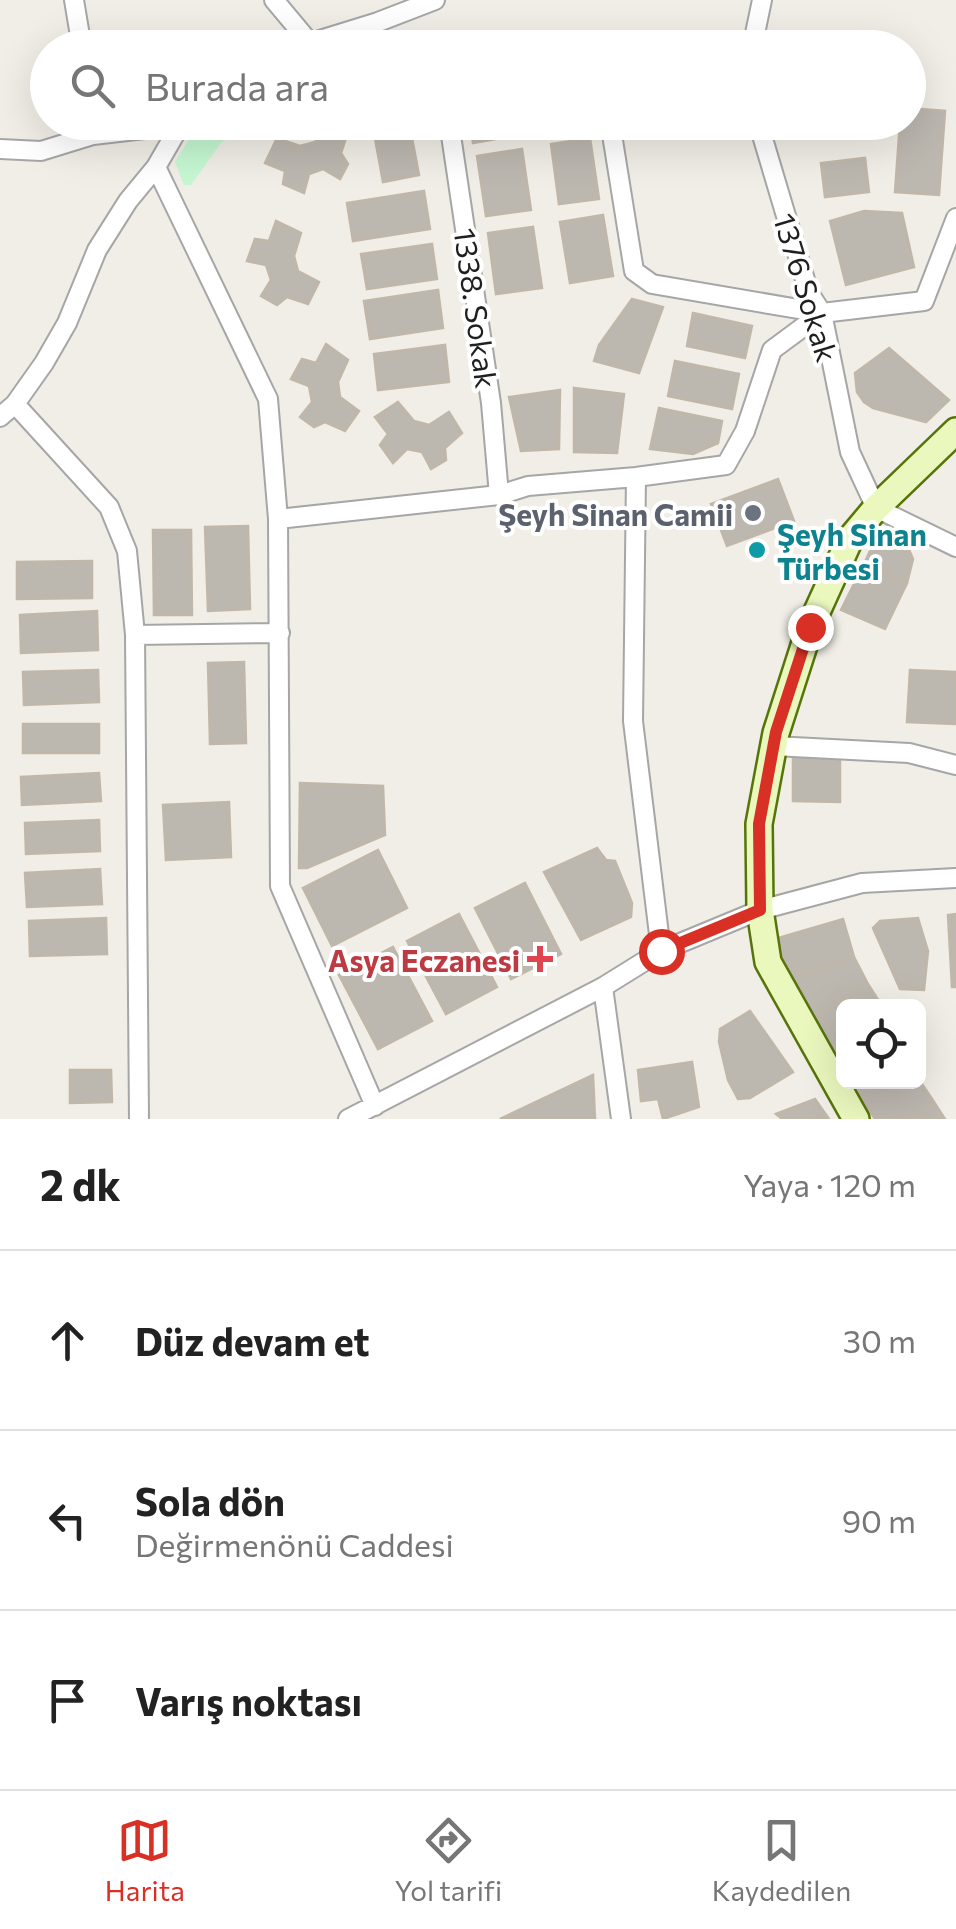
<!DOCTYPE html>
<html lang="tr">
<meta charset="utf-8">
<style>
:root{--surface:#fff;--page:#f6f6f6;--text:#222;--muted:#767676;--line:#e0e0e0;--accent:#d93025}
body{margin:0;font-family:Commissioner,sans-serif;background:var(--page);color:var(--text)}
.controls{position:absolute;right:30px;bottom:30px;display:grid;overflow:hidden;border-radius:15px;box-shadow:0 10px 40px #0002}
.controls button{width:90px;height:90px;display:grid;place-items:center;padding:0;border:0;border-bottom:2px solid var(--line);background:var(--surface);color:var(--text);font:50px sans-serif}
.stop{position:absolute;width:30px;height:30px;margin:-22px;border:8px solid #d93025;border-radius:50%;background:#fff}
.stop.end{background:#d93025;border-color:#fff;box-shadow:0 2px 10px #0008}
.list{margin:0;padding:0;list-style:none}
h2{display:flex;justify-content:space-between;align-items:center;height:130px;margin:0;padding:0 40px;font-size:42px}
h2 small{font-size:32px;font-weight:400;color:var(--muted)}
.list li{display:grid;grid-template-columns:65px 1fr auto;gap:30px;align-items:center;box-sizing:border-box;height:180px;padding:0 40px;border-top:2px solid var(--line)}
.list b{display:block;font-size:38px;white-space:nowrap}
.list p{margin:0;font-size:32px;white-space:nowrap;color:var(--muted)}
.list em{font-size:32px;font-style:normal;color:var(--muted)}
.icon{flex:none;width:55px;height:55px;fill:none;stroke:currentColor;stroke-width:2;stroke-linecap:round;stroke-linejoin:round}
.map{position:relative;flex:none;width:956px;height:1119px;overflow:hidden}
.search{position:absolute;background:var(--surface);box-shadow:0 10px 40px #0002;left:30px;right:30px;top:30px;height:110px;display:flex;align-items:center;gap:25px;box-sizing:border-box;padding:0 35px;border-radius:55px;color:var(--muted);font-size:38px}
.sheet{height:670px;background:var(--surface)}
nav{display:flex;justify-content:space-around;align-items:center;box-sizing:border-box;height:140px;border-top:2px solid var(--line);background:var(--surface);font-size:28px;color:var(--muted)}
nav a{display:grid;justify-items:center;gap:5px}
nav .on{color:var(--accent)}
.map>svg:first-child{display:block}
.park{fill:#c5f7d2}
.building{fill:#bcb7af;stroke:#c1b7a9;stroke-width:2.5}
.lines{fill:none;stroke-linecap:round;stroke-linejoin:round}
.street-casing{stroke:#a6a6a6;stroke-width:22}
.secondary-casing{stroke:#567409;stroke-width:30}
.street{stroke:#fff;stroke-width:18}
.secondary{stroke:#eaf7bd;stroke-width:25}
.route{stroke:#d93025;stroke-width:12}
.worship-dot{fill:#6b7280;stroke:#fff;stroke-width:4}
.culture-dot{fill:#0f9aa8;stroke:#fff;stroke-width:4}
.health-dot{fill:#e0444e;stroke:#fff;stroke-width:4}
.labels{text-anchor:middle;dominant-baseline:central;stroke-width:8;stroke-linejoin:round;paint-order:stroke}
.street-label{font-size:30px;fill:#1f1f1f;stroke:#fff}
.worship-label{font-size:30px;font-weight:bold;fill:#5b616d;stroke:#fff;text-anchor:end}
.culture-label{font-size:30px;font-weight:bold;fill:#0d838f;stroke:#fff;text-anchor:start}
.health-label{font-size:30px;font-weight:bold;fill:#be3a42;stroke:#fff;text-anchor:end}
</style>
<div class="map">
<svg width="956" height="1119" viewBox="0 0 956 1119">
<rect width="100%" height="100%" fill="#f0eee6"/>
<path class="park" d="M199,123v-1l107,1 -55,13 -17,-1 -13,8 -30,42h-7l-9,-23z"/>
<path class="building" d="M908,108l37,3 -6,84 -44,-3 5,-70h8z
M325,122l23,10 -7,21 7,11 -8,15 -17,-10 -14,5 -5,19 -21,-9 2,-13 -20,-8 12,-25 23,8 15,-4z
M372,122h37l10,53 -36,7z
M470,122h53l2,12 -52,9z
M590,138l9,61 -40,5 -8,-60z
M522,149l9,61 -45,6 -9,-60z
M865,158l4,34 -44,5 -4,-34z
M424,191l6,38 -77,12 -6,-38z
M864,211l38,2 12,54 -68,18 -16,-64z
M603,215l10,61 -43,7 -10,-61z
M276,221l25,12 -7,23 4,15 21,11 -11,22 -21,-7 -10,8 -16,-9 10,-16 -5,-15 -19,-4 8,-22 14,2z
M533,227l9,61 -46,6 -8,-61z
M432,244l5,35 -70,10 -6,-35z
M438,290l5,38 -73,11 -6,-38z
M632,299l31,8 -24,66 -45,-12 5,-16z
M693,313l59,13 -7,32 -58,-12z
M326,344l22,16 -10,22 2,15 19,14 -14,20 -20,-9 -11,5 -14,-10 12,-15 -3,-16 -18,-7 11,-20 14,4z
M445,345l4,37 -71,8 -4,-36z
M889,348l60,52 -23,22 -53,-14 -9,-6 -7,-10 -2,-19z
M675,361l64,13 -7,35 -64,-13z
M574,388l50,6 -7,59 -43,-1z
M560,390l-1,59 -38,2 -12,-54z
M398,402l16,19 15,4 20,-13 13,21 -17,15 1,12 -15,9 -9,-17 -15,-3 -14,14 -13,-18 8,-11 -13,-17z
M659,408l63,13 -4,22 -25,11 -43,-5z
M778,479l16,42 -67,25 -16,-42z
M248,526l2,83 -42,2 -3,-84z
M880,529l24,9 9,21 -6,24 -43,-19z
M153,530h38l1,85h-38z
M92,561v37l-75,1v-37z
M864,564l43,19 -22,46 -44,-19z
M97,611l1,39 -77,3 -1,-38z
M244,662l2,81 -36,1 -2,-81z
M98,670l1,32 -75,3 -1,-33z
M910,670l46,2v52l-49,-2z
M23,724h76v29h-76z
M793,754h47v48l-47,-1z
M99,773l2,28 -79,4 -1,-28z
M300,783l83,3 2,49 -78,33h-8z
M229,802l2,55 -65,3 -3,-55z
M99,820l1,31 -74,3 -1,-31z
M597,848l9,12 9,1 17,42 -1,14 -50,23 -37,-68z
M378,850l29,58 -75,38 -29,-58z
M100,869l2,35 -75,3 -2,-34z
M525,883l36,71 -50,25 -36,-71z
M459,914l38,73 -51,27 -39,-73z
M956,914v73h-4l-4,-72z
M106,918l1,36 -77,2 -1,-35z
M918,918l10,33 -4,39 -24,-1 -27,-61 7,-7z
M843,919l11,38 -65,19 -11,-38z
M393,947l39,74 -54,28 -39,-74z
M854,957l14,27 -56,35 -23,-43z
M868,984l14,22h-38v57l-4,2 -28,-46z
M750,1011l43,61 -43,26 -12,1 -10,-19 -9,-38 1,-13z
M692,1062l7,45 -36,12 -5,-20 -17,2 -3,-31z
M70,1070h41l1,32 -42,1z
M593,1075l2,44h-95z
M918,1078l16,24 -25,17h-34l-24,-37h67z
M815,1099l14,20h-47l-6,-5z
M934,1102l11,17h-36z"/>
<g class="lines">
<g class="street-casing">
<path id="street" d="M74,0l8,48
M274,0l36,43
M302,48l8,-5 68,-21 57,-22
M752,48l10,-48
M449,122l42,281 8,92
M610,122l24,149 18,13 170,29 102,-12 32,-83
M758,122l51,171 13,20 28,139 26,56 80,39
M0,149l41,2 52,-16 86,-10
M156,167l112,232 10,120 2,367 95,220
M15,404l94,103 18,44 8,84 4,484
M0,417l15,-13 29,-41 23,-40 30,-73 31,-49 28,-34 26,-45
M636,477l-3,244 28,230
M278,519l221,-24 29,-9 108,-9 90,-12 19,-34 27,-81 50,-37
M135,635l145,-2
M774,746l135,7 47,12
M603,987l18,132
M348,1119l255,-132 58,-36 99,-41 102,-27 94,-5"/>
</g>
<g class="secondary-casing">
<path id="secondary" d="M856,1119l-88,-157 -8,-52 -1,-86 17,-91 34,-106 40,-88 26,-31 80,-77"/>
</g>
<use href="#street" class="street"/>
<use href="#secondary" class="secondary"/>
</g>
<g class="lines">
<path class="route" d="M661,951l99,-41 -1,-86 17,-92 34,-105"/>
</g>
<circle class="worship-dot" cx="753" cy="513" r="10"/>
<circle class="culture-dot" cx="757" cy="550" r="10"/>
<path class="health-dot" d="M535 944h10v10h10v10h-10v10h-10v-10h-10v-10h10z"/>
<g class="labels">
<g class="street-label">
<text transform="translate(807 287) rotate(73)">1376 Sokak</text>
<text transform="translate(477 308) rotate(82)">1338. Sokak</text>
</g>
<g class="worship-label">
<text x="733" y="513">Şeyh Sinan Camii</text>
</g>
<g class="culture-label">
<text x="777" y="533">Şeyh Sinan<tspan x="777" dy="34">Türbesi</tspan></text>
</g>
<g class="health-label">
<text x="520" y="959">Asya Eczanesi</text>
</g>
</g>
</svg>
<div class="controls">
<button><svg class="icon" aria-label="locate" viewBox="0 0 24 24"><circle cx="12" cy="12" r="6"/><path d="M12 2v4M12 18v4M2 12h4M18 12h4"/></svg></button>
</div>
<div class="stop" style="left:661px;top:951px"></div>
<div class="stop end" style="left:810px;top:627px"></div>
<div class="search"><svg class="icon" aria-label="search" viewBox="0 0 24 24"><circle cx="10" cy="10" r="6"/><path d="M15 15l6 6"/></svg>Burada ara</div>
</div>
<section class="sheet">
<h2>2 dk<small>Yaya · 120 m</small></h2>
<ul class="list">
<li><svg class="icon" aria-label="ahead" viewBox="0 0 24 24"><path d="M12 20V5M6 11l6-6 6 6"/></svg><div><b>Düz devam et</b></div><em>30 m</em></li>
<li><svg class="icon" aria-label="left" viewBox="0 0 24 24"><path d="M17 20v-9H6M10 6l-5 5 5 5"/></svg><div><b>Sola dön</b><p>Değirmenönü Caddesi</p></div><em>90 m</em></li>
<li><svg class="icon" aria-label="arrive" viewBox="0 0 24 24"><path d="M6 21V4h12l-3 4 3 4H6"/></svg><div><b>Varış noktası</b></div></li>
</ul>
</section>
<nav>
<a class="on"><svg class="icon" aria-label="map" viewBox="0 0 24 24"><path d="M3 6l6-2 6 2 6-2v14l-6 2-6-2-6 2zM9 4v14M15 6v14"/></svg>Harita</a>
<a><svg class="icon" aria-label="directions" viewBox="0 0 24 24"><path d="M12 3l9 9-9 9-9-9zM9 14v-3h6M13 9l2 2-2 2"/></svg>Yol tarifi</a>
<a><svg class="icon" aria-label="saved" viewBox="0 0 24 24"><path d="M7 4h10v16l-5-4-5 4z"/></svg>Kaydedilen</a>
</nav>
